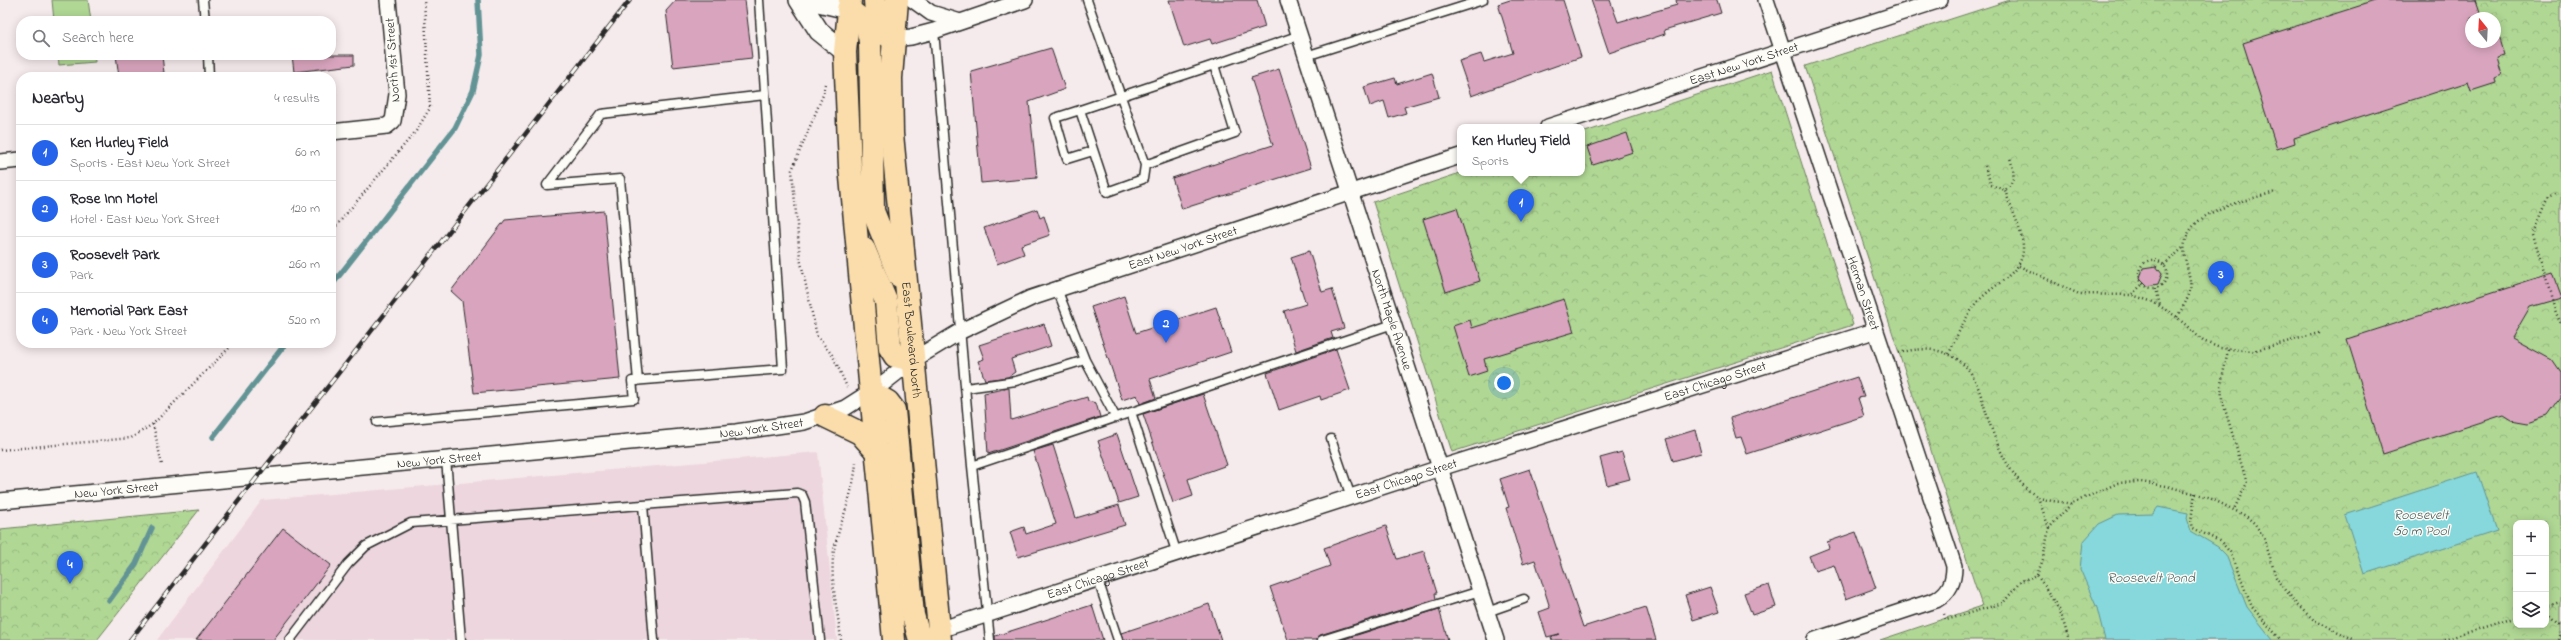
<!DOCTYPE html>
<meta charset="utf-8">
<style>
:root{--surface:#fff;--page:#f7f7f7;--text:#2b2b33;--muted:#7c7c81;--line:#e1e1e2;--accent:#2563eb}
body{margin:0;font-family:"Indie Flower",sans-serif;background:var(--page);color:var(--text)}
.controls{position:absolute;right:12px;bottom:12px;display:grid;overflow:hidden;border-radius:8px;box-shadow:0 2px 10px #0003}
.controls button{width:36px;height:36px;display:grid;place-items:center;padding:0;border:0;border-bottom:1px solid var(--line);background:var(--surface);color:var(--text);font:20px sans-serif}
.compass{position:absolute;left:2465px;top:12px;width:36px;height:36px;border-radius:50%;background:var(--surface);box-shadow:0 2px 10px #0003;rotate:342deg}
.you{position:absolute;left:1504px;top:383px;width:14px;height:14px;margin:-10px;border:3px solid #fff;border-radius:50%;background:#1a73e8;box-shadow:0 0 0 6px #1a73e833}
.badge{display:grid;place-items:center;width:26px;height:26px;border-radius:50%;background:var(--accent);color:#fff;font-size:13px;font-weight:700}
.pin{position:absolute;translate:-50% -33px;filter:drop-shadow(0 1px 2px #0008)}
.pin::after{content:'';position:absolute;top:21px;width:14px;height:12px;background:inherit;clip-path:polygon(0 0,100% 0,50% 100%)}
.popup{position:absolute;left:1457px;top:124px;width:128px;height:52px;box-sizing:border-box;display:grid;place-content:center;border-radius:8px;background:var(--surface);filter:drop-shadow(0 1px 3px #0005);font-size:13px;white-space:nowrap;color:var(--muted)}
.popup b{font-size:15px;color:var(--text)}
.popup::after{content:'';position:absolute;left:50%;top:100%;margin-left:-8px;border:8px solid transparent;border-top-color:var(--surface)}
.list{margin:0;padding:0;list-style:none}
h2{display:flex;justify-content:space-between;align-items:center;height:52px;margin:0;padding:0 16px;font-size:17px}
h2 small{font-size:13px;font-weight:400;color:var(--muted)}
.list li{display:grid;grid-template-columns:26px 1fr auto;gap:12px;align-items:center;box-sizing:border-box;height:56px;padding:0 16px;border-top:1px solid var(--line)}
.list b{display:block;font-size:15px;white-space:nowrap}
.list p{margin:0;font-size:13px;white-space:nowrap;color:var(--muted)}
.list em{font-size:13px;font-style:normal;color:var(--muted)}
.icon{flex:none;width:22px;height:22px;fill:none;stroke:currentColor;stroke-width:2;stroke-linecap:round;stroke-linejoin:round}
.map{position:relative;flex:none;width:2561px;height:640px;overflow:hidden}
.search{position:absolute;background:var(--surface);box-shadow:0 2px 10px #0003;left:16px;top:16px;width:320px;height:44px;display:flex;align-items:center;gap:10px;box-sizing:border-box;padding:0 14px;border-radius:16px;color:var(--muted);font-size:15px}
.panel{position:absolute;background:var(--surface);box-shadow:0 2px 10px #0003;left:16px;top:72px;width:320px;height:276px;border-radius:16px}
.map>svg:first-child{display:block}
.built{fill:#edd6de}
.grass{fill:#b0d794;stroke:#6e8160}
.park{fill:url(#park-crowns);stroke:#6e8160;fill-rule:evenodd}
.water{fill:#86d8dc;stroke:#629395}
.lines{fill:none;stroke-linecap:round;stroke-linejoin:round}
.stream{stroke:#629395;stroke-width:5.5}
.building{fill:#d9a5be;stroke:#2b2b2b}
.service-casing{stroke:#2b2b2b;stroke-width:11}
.minor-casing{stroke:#2b2b2b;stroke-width:18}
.tertiary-casing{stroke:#2b2b2b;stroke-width:22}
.primary-casing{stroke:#2b2b2b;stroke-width:25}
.path{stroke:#2b2b2b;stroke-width:2.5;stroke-dasharray:1 3;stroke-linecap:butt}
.service{stroke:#fdfcf7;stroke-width:8}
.minor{stroke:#fdfcf7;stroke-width:15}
.tertiary{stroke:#fdfcf7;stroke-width:19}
.primary{stroke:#fbddab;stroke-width:22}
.rail-casing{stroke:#2b2b2b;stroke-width:4.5}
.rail{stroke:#fdfcf7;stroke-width:3;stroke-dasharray:9;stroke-linecap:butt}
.labels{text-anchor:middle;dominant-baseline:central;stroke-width:3;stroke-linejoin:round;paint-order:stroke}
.street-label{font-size:13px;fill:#2b2b2b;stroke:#fdfcf7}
.water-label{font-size:14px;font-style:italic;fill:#465f60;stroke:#fdfcf7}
</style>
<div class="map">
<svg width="2561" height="640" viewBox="0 0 2561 640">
<defs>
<pattern id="park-crowns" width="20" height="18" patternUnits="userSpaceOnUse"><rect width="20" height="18" fill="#b0d794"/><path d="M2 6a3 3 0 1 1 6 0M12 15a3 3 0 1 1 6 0" fill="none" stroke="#98b980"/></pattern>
</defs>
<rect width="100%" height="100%" fill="#f6ebec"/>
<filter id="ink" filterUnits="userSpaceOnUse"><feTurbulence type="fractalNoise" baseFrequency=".025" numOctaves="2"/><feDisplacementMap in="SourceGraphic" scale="8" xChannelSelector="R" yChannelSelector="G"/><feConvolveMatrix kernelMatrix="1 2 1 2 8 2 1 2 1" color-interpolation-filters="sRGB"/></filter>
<g filter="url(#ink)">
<path class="built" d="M818,452l19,188h-680l105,-140z"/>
<path class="grass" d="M52,0h36l3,21h-37z
M58,55h36l1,7 -36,3z"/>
<path class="park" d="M2010,0h551v640h-681l102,-34 -177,-540zM2471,18h24v24h-24zM2516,523h30v102h-30z
M1772,70l81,255 -401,127 -79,-250 87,-29h122v-40z
M199,510l-102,130h-97v-111z"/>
<path class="water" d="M2477,472l20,59 -133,43 -19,-59z
M2158,507l30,6 -1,5 4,13 27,16 8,8 21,52 26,33h-168l-8,-32 -17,-39 3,-27 16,-18 19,-9 35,-1z"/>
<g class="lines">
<path class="stream" d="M331,286l124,-158 18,-37 8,-36 -3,-55
M213,437l73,-94
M109,601l27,-37 16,-36"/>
</g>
<path class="building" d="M676,0h69l7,58 -79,9 -7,-56z
M1169,0h88l8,27 -53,17 -2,-5 -26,8z
M1510,0h53l18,57 -110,39 -12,-35 22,-7 3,8 29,-9 -15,-49z
M1591,0h19l8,22 59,-17 -1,-5h41l4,13 -57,17 1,4 -56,19z
M2378,0h98l6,18h-11v24h24l2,-13 8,27 -8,2 5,17 -7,3 1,5 -25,8 -3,-9 -174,56 1,5 -18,6 -34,-106z
M1051,48l14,41 -36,13 8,76 -56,5 -10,-112z
M116,55h46l2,18 -45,4z
M292,55h62v10l-60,7z
M1279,69l32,99 -129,41 -10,-31 101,-33 -22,-67z
M1432,73l7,24 -35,10 2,6 -17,5 -5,-17 -14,5 -6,-19 31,-9 2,6z
M1627,133l6,19 -40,13 -6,-18z
M1457,208l23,73 -34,11 -23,-73z
M1037,209l3,9 4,-2 6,19 -29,10 3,9 -27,10 -13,-36z
M604,211l16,168 -146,14 -12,-92 -11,-10 54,-71z
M1309,251l13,41 10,-3 12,39 -13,4 2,6 -37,13 -12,-40 22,-7 -15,-47z
M2156,266l6,8 -4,10 -11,2 -7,-7 3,-11z
M2552,273l9,25 -31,9 -18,31 40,22 9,13v25l-13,18 -20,7 -17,-3 -8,-5 -120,39 -36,-115z
M1124,296l12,37 80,-26 15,45 -81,27 6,19 -16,6 -3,-9 -15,5 -31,-93z
M1564,299l10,33 -90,27 3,12 -18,6 -16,-51 17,-6 2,8z
M1044,324l7,22 -40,13 4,13 -7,5 -23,3 -7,-19 6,-2 -5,-14z
M1336,349l14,41 -29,10 -1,-4 -41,14 -12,-37z
M1857,377l7,20 -6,1 6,18 -117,38 -6,-17 -5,1 -6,-20z
M1009,388l2,32 76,-23 1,4 8,2 4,14 -112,37 -4,-61z
M1203,394l24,71 -39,14 5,17 -20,7 -30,-89z
M1695,430l6,23 -28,8 -7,-22z
M1117,434l21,63 -19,6 -21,-62z
M1053,445l23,73 43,-13 6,20 -107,32 -8,-25 14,-5 2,7 30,-10 -23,-73z
M1622,452l8,27 -23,6 -7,-27z
M1530,469l53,158 63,-20 10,33h-104l-1,-3 8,-3 -12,3 -8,-25 11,-4 -15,-48 -12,4 -17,-56 3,-1 -9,-28z
M1386,526l11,33 27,-8 13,42h-2l1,6 -116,36 -3,5h-29l-18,-53 60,-21 -6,-18z
M283,528l48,37 -58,75h-77z
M1856,532l20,56 -30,11 -12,-34 -19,6 -6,-15 20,-8 -2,-6z
M1769,585l7,22 -24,8 -8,-22z
M1710,587l9,25 -26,8 -8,-25z
M1209,604l12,36h-98l-2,-7z
M1092,605l11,35h-108v-4z
M1439,609l9,31h-107z"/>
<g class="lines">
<g class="service-casing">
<path id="service" d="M203,0l2,21
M1087,0l58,165 90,-32 -21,-68 -134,45 27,82 36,-13 2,-14
M934,31l38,435 18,174
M208,55l1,22
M1306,56l177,-56
M1214,65l86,-30
M1080,110l-25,8 12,41 26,-8
M1057,289l28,71
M638,381l-18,-202 -73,6 54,-71 164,-19
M966,388l50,-7 69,-21 31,58
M1131,412l46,142
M377,422l257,-23 -2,-18 151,-12 -24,-369
M1331,439l20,58
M446,459l15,181
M972,466l421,-142
M643,505l11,135
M1098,580l20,60
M1487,612l37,-13
M290,640l58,-76 18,-18 45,-23 386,-30 5,2 3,7 15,138
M1322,640l158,-49"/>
</g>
<g class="minor-casing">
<g id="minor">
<path d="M913,0l18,13 26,8"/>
<path id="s1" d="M1288,0l208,640"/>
<path id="s2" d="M1766,0l188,566c0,15 -4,26 -18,34l-121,40"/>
<path d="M893,39l18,-2 23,-6 91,-31"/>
<path id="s3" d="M1548,127l392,-127"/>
<path d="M331,132l56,-6 6,-5 4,-27 -9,-94"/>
<path d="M0,162l21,-2"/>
<path id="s4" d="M0,501l736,-69 68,-10 41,-14 36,-23 32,-25 48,-29 70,-33 429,-142"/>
<path id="s5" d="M939,630l501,-162 434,-137"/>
</g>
</g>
<g class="tertiary-casing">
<path id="tertiary" d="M799,0l20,31 26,21
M810,0l38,9"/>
</g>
<g class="primary-casing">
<g id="primary">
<path d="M850,0l-5,52 5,114 44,474"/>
<path d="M875,0c0,11 3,30 13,36"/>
<path id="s6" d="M897,0l-6,78 1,56 48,506"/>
<path d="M848,9l19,15 3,18 3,169 26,65"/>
<path d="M864,249l22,52 4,47 5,8 18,4"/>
<path d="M871,392l17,10 6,8 19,205 7,25"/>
<path d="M825,416l35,17 16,18"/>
</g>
</g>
<path class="path" d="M825,84l-2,11 -31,75 8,88 17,78 16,20 14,31
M1985,166l6,19 14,5c12,-11 9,-18 5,-32
M2556,194l-7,3 -16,37 23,79 5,11
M331,232l85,-101 14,-23 -6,-108
M2139 274a14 14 0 1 1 28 0a14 14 0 1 1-28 0Z
M2164,265l20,-18
M2019,266l60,28 53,1 21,7 24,15 26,24 17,7 33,3 66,-18
M2156,288l4,17
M2132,294l11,-10
M2177,317c18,-30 15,-27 8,-60 -8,-46 58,-55 90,-65
M2228,350l-7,34 1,15 25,84 -13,26
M1899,353c27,-8 57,-4 73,22 7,11 10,25 14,37 9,29 23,66 49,83 10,7 25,6 36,9
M1949,354c7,-17 16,-37 28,-51 15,-20 48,-28 46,-58 -2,-18 -13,-38 -18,-55
M153,424l9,41
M0,450l131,-12 22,-14 81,-81
M2195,493l-4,27 2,8 28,14 9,10 22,55 29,33
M2038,497l11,31
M2037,575l6,-16 6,-31 22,-24 47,-21 23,-1 25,4 42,11 38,19 9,8 9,14 12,39 21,28 17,15 41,20
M2546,607l15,-5
M2546,609l15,15
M1944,614l2,6 57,-17 18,-22 16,-6 23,36 9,29
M841,640c-3,-30 -13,-65 -6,-95 7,-28 19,-53 21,-83
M2444,640l72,-23
M2559,640l2,-8"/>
<use href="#service" class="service"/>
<use href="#minor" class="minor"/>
<use href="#tertiary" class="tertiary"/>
<use href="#primary" class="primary"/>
<g class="rail-casing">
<path id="rail" d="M130,640l500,-640"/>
</g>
<use href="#rail" class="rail"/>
</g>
</g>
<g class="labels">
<g class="street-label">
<text transform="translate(393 60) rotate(-94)">North 1st Street</text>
<text stroke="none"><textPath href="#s3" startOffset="206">East New York Street</textPath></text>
<text stroke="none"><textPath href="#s4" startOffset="1228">East New York Street</textPath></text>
<text stroke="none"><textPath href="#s2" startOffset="309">Herman Street</textPath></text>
<text stroke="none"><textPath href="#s1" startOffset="336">North Maple Avenue</textPath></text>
<text stroke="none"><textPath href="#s6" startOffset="341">East Boulevard North</textPath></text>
<text stroke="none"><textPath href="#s5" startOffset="815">East Chicago Street</textPath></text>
<text stroke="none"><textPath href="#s4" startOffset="765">New York Street</textPath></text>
<text stroke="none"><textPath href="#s4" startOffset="441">New York Street</textPath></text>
<text stroke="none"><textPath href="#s5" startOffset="491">East Chicago Street</textPath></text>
<text stroke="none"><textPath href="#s4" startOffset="117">New York Street</textPath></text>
<text stroke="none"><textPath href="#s5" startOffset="167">East Chicago Street</textPath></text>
</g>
<g class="water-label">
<text x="2421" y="515">Roosevelt<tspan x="2421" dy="16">50 m Pool</tspan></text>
<text x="2151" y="578">Roosevelt Pond</text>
</g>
</g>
</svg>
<div class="controls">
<button>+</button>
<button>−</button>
<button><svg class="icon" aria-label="layers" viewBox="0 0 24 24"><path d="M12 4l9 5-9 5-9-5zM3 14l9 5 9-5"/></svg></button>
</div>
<svg class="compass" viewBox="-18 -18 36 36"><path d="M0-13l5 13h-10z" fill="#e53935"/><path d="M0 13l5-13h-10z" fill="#7c7c81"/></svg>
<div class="you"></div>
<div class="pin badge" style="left:1521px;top:222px">1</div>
<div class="popup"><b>Ken Hurley Field</b>Sports</div>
<div class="pin badge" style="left:1166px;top:343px">2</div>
<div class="pin badge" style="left:2221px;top:294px">3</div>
<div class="pin badge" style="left:70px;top:584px">4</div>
<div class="search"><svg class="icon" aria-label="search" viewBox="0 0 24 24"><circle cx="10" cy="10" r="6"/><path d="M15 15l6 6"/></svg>Search here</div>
<section class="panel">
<h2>Nearby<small>4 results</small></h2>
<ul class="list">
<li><span class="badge">1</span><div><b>Ken Hurley Field</b><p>Sports · East New York Street</p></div><em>60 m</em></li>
<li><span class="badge">2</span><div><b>Rose Inn Motel</b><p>Hotel · East New York Street</p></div><em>120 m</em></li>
<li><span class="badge">3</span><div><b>Roosevelt Park</b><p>Park</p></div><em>260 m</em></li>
<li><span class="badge">4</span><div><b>Memorial Park East</b><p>Park · New York Street</p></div><em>520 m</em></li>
</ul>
</section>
</div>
